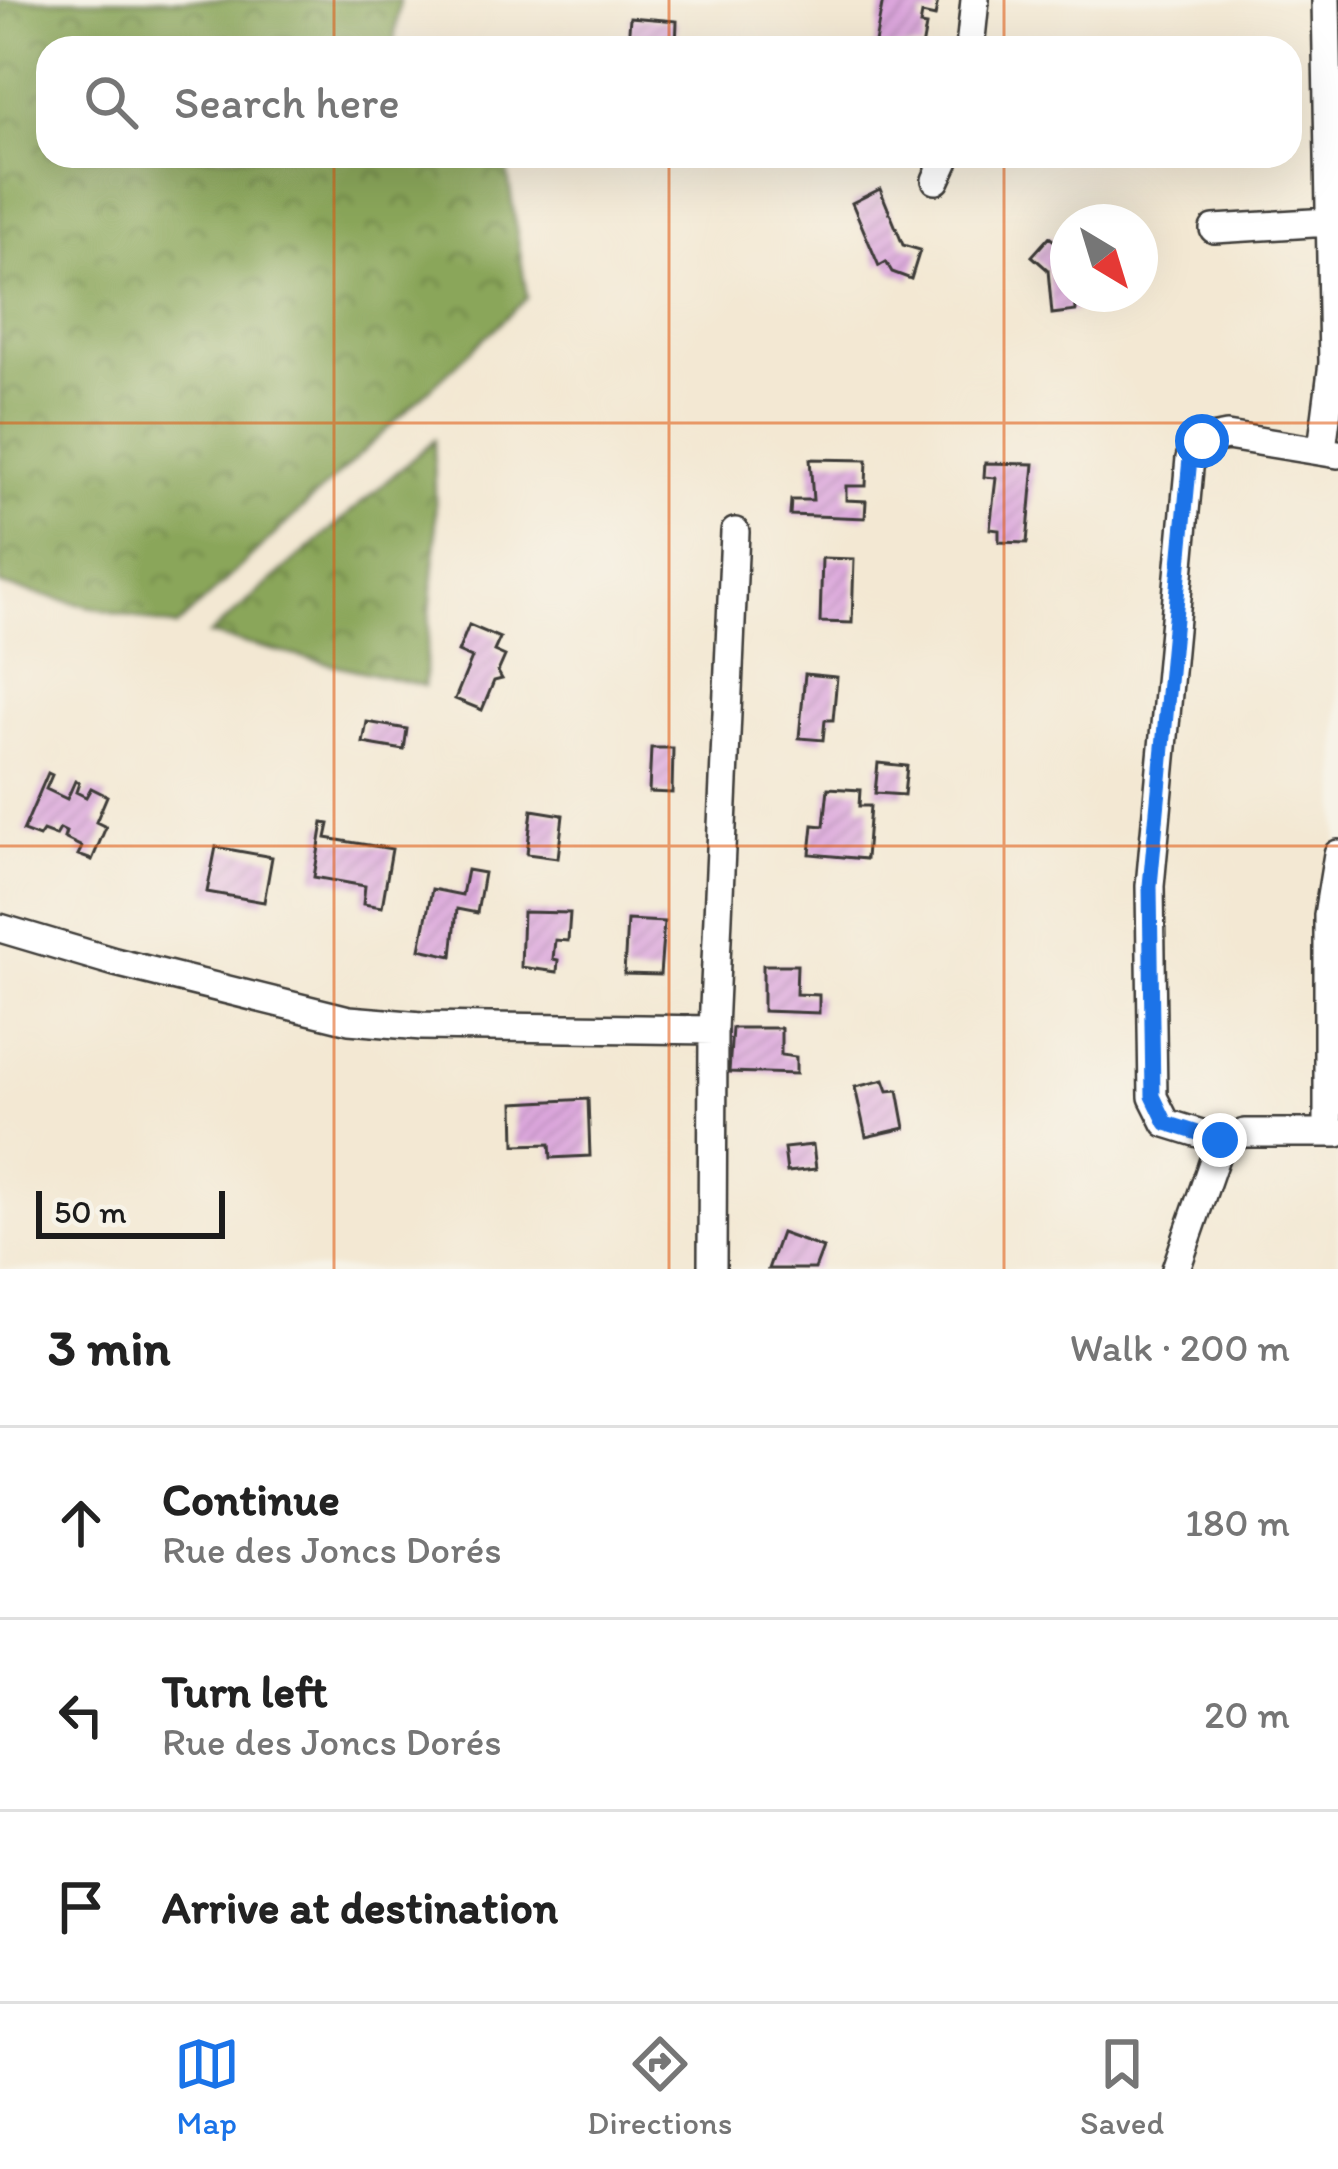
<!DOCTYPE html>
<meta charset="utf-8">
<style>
:root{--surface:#fff;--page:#f2f2f2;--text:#222;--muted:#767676;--line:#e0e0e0;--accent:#1a73e8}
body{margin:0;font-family:Itim,sans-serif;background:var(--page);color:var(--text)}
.compass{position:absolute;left:1050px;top:204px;width:108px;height:108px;border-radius:50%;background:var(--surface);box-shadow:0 12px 48px #0002;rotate:142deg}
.scale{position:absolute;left:36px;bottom:30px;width:189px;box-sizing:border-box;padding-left:12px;border:6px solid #1c1c1c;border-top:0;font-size:33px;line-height:42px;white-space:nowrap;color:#1c1c1c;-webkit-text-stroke:9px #f7f3e8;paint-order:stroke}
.stop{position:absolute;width:36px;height:36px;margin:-27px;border:9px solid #1a73e8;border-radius:50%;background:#fff}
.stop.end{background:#1a73e8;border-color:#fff;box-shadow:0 3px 12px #0008}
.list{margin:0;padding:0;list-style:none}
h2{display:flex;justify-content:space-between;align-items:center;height:156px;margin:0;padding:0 48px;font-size:51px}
h2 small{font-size:39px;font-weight:400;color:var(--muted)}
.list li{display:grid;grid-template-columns:78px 1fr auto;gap:36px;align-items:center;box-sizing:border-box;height:192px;padding:0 48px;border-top:3px solid var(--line)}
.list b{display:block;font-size:45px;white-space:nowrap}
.list p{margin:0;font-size:39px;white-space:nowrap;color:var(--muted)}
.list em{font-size:39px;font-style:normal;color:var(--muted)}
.icon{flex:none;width:66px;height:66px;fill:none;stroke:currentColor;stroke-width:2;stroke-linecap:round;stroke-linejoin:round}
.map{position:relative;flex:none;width:1338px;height:1269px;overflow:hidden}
.search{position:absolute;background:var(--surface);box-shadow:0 12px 48px #0002;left:36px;right:36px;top:36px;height:132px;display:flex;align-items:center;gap:30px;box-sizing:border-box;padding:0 42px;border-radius:36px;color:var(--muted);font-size:45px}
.sheet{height:732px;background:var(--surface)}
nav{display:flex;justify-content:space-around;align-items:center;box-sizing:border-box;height:168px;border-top:3px solid var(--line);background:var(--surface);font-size:33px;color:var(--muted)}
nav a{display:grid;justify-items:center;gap:6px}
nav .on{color:var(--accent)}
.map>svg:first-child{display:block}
.forest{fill:url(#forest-crowns);stroke:#53613b;stroke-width:3}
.building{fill:url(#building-hatch)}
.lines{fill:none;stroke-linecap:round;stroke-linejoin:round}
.minor-casing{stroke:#3c3b37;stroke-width:32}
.minor{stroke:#fff;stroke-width:27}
.route{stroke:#1a73e8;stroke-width:15}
.grid{fill:none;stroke:#de560d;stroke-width:3;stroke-opacity:0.55}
</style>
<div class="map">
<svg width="1338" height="1269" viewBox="0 0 1338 1269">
<defs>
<pattern id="forest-crowns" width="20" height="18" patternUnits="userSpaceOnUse" patternTransform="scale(3)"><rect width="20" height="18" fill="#8aa65a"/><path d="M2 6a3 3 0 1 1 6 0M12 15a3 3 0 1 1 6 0" fill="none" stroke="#70864a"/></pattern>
<pattern id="building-hatch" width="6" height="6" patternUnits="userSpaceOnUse" patternTransform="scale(3)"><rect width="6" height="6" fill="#dba6dc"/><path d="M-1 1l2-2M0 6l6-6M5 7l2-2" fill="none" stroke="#bb8ebc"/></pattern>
</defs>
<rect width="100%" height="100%" fill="#f7f3e8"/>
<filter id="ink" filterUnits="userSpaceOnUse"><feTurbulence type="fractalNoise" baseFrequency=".00833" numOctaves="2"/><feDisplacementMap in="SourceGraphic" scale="24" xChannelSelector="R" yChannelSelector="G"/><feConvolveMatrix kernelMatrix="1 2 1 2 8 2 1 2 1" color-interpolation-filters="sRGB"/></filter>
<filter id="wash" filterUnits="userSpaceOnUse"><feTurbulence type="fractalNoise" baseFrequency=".004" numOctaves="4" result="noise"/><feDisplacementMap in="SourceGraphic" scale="48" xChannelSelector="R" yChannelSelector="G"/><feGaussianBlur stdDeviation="2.7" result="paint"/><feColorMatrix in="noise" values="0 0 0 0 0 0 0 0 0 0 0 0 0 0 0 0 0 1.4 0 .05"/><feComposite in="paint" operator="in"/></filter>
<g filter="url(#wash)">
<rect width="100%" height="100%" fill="#f3e8d3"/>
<path class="forest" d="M0,0h400l-7,48h-345v108h457l22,142 -351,329 -176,-42z
M434,440l2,99 -12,147 -215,-51z"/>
<g id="blocks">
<path class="building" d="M883,0h55l-3,17 -13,-3 -2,11 6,1 -4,22h-48z
M630,17l47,4 -1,27h-59l1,-5 10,1z
M880,189l23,56 17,5 -9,29 -19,-7 -6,-10 -7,4 -27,-63z
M1049,237l19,14v43h7l1,17 -24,3 -4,-44 -16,-14z
M810,459l57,1 -1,26h-20v14l20,1 -1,17 -75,-3 1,-15h22z
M985,463l49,1 -7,79 -28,-1v-12l-9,-1 6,-51 -12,-1z
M822,558l32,1 -2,64 -32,-1z
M469,625l31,13 -6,13 11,5 -7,16 4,7 -8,2 -12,29 -27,-11 17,-41 -14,-6z
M805,674l32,3 -4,43h-8l-2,20 -24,-2z
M367,722l40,7 -3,21 -41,-7z
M651,748h22l-1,45 -23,-1z
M878,763l29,3 -3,29 -29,-2z
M48,773l4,2 -6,14 21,10 8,-18 4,2 -3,9 10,5 5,-9 16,8 -11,26 10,5 -14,33 -14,-5 4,-8 -18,-9 2,-6 -6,-3 -4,7 -13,-5 -4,6 -16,-6z
M828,788l32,2 -1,16h11l-4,53 -56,-5 3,-29 11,1z
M532,810l31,5 -5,43 -31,-4z
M323,823l6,1 -3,14 66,11 -10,58 -19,-3 2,-18 -51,-9z
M216,847l56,10 -8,45 -57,-10z
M467,870l17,3 -7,40 -20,-4 -5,47 -32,-7 12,-60 30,6z
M523,912l47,1 -2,28 -13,-1 -2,19 5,1 -1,12 -36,-5z
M627,920l37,2 -4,53 -36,-1z
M763,965h34l-1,29 23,1v18l-56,-2z
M732,1028h49v27l15,2v17l-67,-2z
M884,1080l4,11 10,-1 7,38 -39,9 -11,-50z
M588,1099l2,57 -39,2 -1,-14 -35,1 -1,-42z
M813,1145l3,24 -29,3 -3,-24z
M781,1233l42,15 -8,21h-47z"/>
</g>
</g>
<g filter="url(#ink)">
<use href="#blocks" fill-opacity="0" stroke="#3c3b37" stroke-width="3"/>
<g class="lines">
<g class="minor-casing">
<path id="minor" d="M970,48l5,-48
M936,180l11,-24
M1214,229l115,-7
M1322,449l11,-86 -7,-363
M1338,454l-111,-18 -25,5 -12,17 -40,428 3,211 13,26 55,17 24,-7h93
M0,928l115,34 234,58 73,6 291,4 -1,239
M713,1030l22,-498
M1328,1131v-216l10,-61
M1176,1269l45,-129"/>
</g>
<use href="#minor" class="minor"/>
</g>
</g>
<g class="lines" filter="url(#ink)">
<path class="route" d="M1202,441l-12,17 -40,428 3,210 13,27 54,17"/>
</g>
<path class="grid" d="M334,0v48M669,0v48M1004,0v48M334,156v1113M669,156v1113M1004,156v1113M0,423h1338M0,846h1338"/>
</svg>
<svg class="compass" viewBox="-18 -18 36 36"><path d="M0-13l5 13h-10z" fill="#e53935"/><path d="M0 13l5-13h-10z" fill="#767676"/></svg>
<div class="scale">50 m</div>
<div class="stop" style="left:1202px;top:441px"></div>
<div class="stop end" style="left:1220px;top:1140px"></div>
<div class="search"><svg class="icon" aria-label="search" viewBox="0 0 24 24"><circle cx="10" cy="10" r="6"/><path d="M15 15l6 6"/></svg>Search here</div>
</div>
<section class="sheet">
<h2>3 min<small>Walk · 200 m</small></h2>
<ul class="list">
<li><svg class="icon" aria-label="ahead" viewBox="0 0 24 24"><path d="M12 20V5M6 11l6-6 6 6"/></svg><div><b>Continue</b><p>Rue des Joncs Dorés</p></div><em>180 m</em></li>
<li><svg class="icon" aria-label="left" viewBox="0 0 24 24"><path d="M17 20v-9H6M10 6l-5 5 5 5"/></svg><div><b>Turn left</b><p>Rue des Joncs Dorés</p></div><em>20 m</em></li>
<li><svg class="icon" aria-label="arrive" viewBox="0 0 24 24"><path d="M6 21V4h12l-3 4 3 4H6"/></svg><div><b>Arrive at destination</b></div></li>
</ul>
</section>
<nav>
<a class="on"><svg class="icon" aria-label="map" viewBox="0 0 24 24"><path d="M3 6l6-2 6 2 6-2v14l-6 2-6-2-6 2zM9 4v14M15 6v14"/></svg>Map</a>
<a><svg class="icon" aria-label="directions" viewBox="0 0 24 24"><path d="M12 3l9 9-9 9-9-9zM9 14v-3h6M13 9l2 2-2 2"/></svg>Directions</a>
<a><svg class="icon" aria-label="saved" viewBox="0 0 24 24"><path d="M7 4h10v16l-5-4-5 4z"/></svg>Saved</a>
</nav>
